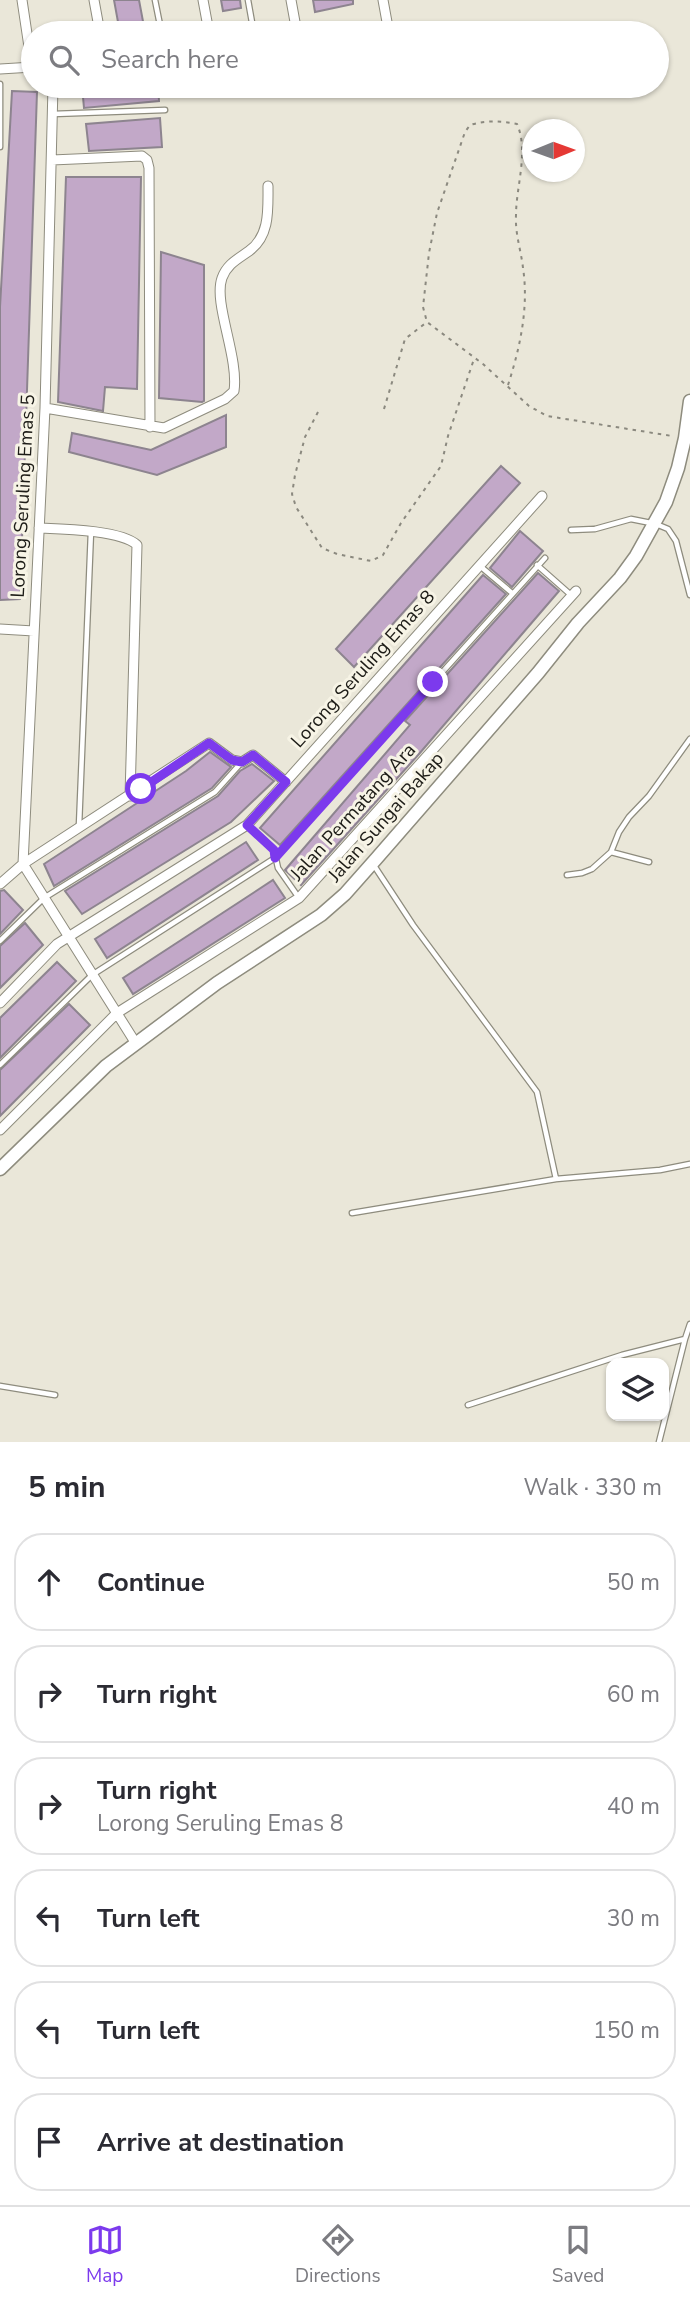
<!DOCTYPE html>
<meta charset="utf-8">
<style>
:root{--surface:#fff;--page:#f7f7f7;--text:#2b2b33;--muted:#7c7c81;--line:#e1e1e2;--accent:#7c3aed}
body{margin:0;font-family:"Nunito Sans",sans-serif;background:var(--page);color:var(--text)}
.controls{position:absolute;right:21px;bottom:21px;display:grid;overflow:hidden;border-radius:14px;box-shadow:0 2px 5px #0004}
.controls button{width:63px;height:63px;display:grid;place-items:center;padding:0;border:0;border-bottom:2px solid var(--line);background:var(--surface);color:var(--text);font:35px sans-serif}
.compass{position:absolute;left:522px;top:119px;width:63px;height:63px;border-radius:50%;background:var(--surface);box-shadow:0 2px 5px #0004;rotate:89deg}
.stop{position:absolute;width:21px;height:21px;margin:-16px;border:5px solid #7c3aed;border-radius:50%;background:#fff}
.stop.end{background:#7c3aed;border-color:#fff;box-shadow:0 2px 7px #0008}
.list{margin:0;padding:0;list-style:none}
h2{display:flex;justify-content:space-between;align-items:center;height:91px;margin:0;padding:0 28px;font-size:30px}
h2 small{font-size:23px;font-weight:400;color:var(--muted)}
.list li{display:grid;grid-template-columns:46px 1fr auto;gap:21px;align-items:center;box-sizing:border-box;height:98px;margin:0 14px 14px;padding:0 14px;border:2px solid var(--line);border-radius:28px}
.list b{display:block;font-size:26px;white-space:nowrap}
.list p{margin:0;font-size:23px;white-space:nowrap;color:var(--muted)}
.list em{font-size:23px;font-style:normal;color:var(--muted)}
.icon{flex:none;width:38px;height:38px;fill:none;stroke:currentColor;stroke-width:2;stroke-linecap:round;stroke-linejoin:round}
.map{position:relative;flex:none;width:690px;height:1442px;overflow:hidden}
.search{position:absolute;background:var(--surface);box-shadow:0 2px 5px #0004;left:21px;right:21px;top:21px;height:77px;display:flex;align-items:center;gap:18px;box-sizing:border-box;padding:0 24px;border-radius:38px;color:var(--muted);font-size:26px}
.sheet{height:763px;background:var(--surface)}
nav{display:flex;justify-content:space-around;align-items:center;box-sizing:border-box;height:98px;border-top:2px solid var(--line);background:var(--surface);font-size:19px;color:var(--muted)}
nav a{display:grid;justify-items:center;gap:4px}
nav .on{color:var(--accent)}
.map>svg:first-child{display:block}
.building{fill:#c2a8c8;stroke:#8d848f;stroke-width:2}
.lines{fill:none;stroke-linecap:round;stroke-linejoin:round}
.lane-casing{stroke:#8e8c7e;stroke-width:7}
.street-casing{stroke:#8e8c7e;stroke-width:11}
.secondary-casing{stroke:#8e8c7e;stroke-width:15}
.path{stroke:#8b897f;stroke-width:2;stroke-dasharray:3.5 5;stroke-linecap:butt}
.lane{stroke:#fff;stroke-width:4.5}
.street{stroke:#fff;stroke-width:9}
.secondary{stroke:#fff;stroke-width:12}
.route{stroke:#7c3aed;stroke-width:9}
.labels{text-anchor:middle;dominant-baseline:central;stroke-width:6;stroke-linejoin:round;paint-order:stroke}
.street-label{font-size:19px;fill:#1d1c17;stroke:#f7f4e6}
</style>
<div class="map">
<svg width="690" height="1442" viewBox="0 0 690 1442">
<rect width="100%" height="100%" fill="#eae7d9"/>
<path class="building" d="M114,0h25l6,32 -25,1z
M221,0h19l1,8 -18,3z
M313,0h40v4l-38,8z
M82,86h76l1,15 -75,7z
M12,91l25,1 -17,507 -20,1v-293z
M160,118l2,29 -73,4 -3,-27z
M66,177h75l-4,212 -32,-2 -2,24 -45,-9z
M161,252l43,13v136l-2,1 -43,-4z
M226,415v32l-69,28 -88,-23 3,-19 79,17z
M501,466l19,17 -166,184 -18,-18z
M520,531l23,20 -31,36 -22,-19z
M538,573l21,18 -140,163 -118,131 -16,-15 125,-145 -5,-4z
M483,575l23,19 -226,251 -20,-17z
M210,752l21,15 -19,21 -158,98 -10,-22 142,-93z
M252,764l22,17 -43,41 -149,92 -17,-23 153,-95 22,-25z
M246,842l12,18 -151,98 -12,-19z
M273,880l12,18 -152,96 -10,-16z
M4,890l19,20 -23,24v-43z
M25,923l18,22 -43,43v-42z
M57,962l19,19 -76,77v-40z
M69,1004l21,21 -90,91v-46z"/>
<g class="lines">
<g class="lane-casing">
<path id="lane" d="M155,0l6,30
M248,0l5,28
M0,84v63
M53,114l112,-4
M571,530l24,-1 36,-10 25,5 12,5 8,12 14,54
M537,565l34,30
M480,566l32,27
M79,826l12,-295
M247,826l27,24 4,18 21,30
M611,852l38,10
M373,864l40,61 124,167 19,87
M567,875l15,-2 10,-4 19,-17 8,-20 10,-15 20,-21 41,-57
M0,941l44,-43 171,-106 26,-29
M0,1065l92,-90 183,-117 270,-300
M352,1213l204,-34 104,-9 30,-6
M0,1386l55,9
M468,1405l154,-50 63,-16 5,-15
M659,1442l26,-103"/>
</g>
<g class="street-casing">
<path id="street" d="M22,0l10,67
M94,0l6,33
M203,0l5,27
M291,0l6,33
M383,0l6,33
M161,31l47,-4 169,6
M0,69l33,-2
M53,86l-8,322 -22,456 112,178
M52,160l90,-4 5,4 2,8 1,259
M45,408l119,20 61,-29 9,-8c5,-34 -21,-88 -12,-113 5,-14 16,-19 27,-27 21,-15 19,-41 19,-65
M39,528c23,1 82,2 98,17l-7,251
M0,629l34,2
M0,884l23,-20 186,-121 23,17 10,2 11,-7 33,27
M0,1003l57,-59 190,-119 295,-329
M0,1130l117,-117 182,-115 277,-307"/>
</g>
<g class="secondary-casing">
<path id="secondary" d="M0,1169l106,-103 111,-83 104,-68 24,-21 31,-35 162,-186 40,-50 42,-45 16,-22 30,-54 12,-34 7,-30 5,-37"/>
</g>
<path class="path" d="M508,385c12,-37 21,-78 15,-117 -2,-18 -8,-34 -7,-53 0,-28 13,-64 1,-91 -16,-3 -31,-4 -47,1l-5,7 -28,81 -8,40 -6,54 4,15 56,42 46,42 18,10 125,20
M384,409l21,-70 22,-17
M318,412l-13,25 -10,38 -3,19 4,13 26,41 15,6 34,7 12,-6 18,-32 40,-57 7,-30 26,-77"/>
<use href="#lane" class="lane"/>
<use href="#street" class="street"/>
<use href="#secondary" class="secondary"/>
</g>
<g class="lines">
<path class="route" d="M141,789l68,-46 23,17 10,2 11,-7 33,27 -39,43 27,25 1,8 158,-176"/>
</g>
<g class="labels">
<g class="street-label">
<text transform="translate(23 496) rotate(-87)">Lorong Seruling Emas 5</text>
<text transform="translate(363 669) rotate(-48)">Lorong Seruling Emas 8</text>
<text transform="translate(353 812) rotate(-48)">Jalan Permatang Ara</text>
<text transform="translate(386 817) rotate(-49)">Jalan Sungai Bakap</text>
</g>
</g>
</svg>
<div class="controls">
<button><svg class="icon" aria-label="layers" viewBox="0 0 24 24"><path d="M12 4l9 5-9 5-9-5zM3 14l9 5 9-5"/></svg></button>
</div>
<svg class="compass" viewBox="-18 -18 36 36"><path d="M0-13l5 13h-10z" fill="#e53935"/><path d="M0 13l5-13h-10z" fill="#7c7c81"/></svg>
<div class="stop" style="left:141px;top:789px"></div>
<div class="stop end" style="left:433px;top:682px"></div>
<div class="search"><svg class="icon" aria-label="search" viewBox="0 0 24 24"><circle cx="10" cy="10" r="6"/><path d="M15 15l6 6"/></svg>Search here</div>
</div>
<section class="sheet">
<h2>5 min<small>Walk · 330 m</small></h2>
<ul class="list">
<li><svg class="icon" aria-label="ahead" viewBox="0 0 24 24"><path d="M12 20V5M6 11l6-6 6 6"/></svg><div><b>Continue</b></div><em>50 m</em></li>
<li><svg class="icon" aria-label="right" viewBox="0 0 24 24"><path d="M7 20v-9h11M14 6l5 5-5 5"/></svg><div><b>Turn right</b></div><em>60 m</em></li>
<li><svg class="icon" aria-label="right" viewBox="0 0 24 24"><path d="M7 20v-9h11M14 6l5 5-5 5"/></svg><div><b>Turn right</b><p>Lorong Seruling Emas 8</p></div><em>40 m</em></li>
<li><svg class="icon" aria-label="left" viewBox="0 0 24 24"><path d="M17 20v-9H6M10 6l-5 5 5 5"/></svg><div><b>Turn left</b></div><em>30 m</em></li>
<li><svg class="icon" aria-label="left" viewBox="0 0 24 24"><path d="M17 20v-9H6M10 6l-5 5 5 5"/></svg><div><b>Turn left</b></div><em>150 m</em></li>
<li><svg class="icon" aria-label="arrive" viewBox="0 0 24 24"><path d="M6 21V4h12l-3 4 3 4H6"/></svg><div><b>Arrive at destination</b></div></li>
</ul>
</section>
<nav>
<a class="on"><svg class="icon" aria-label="map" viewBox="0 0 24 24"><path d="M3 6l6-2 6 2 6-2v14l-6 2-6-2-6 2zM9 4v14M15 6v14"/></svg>Map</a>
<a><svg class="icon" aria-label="directions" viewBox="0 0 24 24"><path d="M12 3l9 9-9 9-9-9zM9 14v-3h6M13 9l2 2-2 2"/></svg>Directions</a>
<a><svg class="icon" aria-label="saved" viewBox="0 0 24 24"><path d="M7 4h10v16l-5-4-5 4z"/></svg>Saved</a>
</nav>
